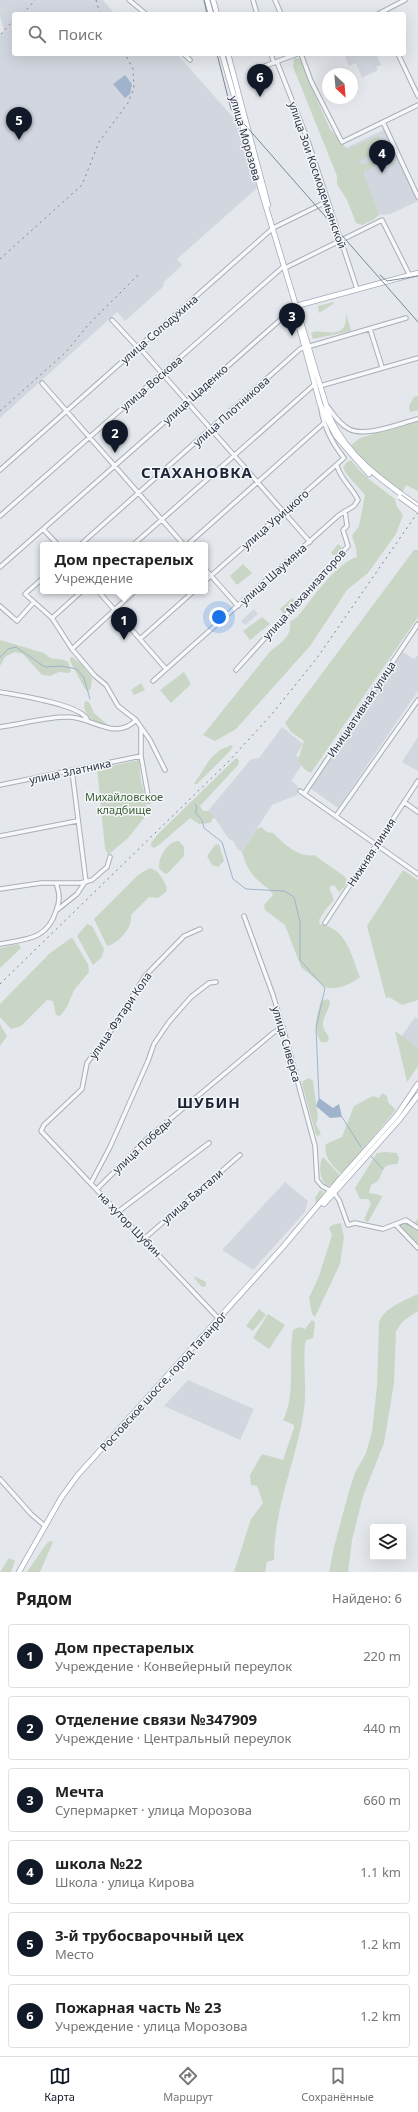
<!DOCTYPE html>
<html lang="ru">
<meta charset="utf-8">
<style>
:root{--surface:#fff;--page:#f6f6f6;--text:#222;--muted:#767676;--line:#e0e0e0;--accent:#111827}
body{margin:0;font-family:"Noto Sans",sans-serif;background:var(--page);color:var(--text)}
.controls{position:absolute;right:12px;bottom:12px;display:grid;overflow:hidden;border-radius:4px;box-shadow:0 4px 16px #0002}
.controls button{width:36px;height:36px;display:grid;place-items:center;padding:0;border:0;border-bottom:1px solid var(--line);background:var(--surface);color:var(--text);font:20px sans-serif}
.compass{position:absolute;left:322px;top:68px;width:36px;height:36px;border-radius:50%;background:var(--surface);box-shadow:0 4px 16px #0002;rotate:154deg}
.you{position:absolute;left:219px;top:617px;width:14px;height:14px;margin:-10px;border:3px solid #fff;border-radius:50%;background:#1a73e8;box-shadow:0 0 0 6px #1a73e833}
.badge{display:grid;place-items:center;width:26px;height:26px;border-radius:50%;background:var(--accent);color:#fff;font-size:13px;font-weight:700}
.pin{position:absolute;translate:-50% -33px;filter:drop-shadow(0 1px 2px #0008)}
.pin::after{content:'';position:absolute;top:21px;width:14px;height:12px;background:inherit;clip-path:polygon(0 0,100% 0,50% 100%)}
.popup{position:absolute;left:40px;top:542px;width:168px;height:52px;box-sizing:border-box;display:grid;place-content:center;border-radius:4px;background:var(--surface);filter:drop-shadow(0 1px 3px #0005);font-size:13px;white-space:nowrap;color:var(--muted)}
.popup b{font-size:15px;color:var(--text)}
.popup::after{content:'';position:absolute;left:50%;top:100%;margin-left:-8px;border:8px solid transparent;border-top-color:var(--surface)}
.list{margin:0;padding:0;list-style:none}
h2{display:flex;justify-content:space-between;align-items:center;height:52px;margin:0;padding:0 16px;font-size:17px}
h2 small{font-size:13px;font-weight:400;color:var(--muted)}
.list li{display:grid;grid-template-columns:26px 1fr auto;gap:12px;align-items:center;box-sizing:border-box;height:64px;margin:0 8px 8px;padding:0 8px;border:1px solid var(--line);border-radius:4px}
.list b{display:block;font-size:15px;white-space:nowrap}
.list p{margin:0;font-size:13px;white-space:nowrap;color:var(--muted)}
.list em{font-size:13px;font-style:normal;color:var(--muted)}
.icon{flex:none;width:22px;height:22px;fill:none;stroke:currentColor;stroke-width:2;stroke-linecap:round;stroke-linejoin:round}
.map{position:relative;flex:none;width:418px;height:1572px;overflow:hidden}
.search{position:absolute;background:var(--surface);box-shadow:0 4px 16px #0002;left:12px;right:12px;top:12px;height:44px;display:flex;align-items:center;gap:10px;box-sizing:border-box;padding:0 14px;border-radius:4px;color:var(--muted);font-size:15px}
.sheet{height:484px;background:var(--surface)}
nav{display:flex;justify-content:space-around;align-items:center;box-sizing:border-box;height:56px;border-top:1px solid var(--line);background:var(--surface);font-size:11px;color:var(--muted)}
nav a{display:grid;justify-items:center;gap:2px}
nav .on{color:var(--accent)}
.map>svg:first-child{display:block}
.built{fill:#d2d6de}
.green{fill:#c9d6c5}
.water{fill:#9fb4cc}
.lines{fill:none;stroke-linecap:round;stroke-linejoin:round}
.stream{stroke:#9fb4cc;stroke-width:1}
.minor-casing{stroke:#a9aeb7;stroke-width:5.5}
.major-casing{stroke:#a3abb8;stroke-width:6}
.minor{stroke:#f7f8fa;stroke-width:3.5}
.major{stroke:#fff;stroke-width:4.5}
.tram{stroke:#7d8696;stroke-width:1}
.rail{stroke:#7d8696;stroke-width:1;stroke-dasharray:2 4;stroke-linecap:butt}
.major-bridge-casing{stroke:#a3abb8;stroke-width:6;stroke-linecap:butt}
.major-bridge{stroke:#fff;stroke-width:4.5}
.labels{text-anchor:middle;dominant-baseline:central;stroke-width:3;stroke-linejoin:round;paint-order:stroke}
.street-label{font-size:11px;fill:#2b3445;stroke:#f4f6f9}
.park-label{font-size:11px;fill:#3f6138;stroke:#f4f6f9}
.district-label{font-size:15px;font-weight:bold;letter-spacing:1px;fill:#1d2536;stroke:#f4f6f9}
</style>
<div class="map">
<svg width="418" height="1572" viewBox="0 0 418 1572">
<rect width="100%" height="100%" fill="#e4e7ec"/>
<path class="built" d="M0,0h103l12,14h-101v40h163l61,69 19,65 -80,71 5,6 -18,17 -1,5 -38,34 -8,-9 -117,106v-384l4,-3 -4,-15z
M344,54h32l5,11 -5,2 2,3 -16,8 -6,-15 -7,3z
M385,129l33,72 -28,13 -11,1 -33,-67z
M254,609l4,5 -13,11 -4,-4z
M403,652l11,7 4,-4v36l-80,117 -28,-20z
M282,727l21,17 -7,11 8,7 -13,19 7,5 -1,9 -25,10 -30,47 -5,-3 -3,-7 -6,-4 -12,-18 -8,-9 43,-52 8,-1z
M418,737v34l-16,-9z
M415,1017l3,2v29l-17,-11z
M285,1182l23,19 -3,11 -52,58 -31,-20z
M188,1380l66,29 -14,31 -76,-34z"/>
<path class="green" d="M294,58l9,1 6,23 21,47 19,22 1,-3 28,-12 5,5v8l-6,5 -20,8 6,3 9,-5 3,6 -9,5 -2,-4v8l15,40 -6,5 -11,5 -6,-2 -9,-23 -10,-16v-8l-10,-25 -34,-84z
M391,151l3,8 -2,2 1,2 -6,3 -5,-11z
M379,156l6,10 -6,3 -5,-10z
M334,302l-1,2 -14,9 -1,-7z
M346,313l5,18 -38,8 -2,-6c11,-6 37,11 35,-20z
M418,390v20l-8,2 -1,-6 5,-9 4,-1z
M418,421v70l-12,-6 -3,6 -2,1c-19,-12 -38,-28 -50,-47l9,-7z
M351,460c15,19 26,25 44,39l2,8 6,8 -7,19 -28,39 -21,17 -37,56 -74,83 -21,12 -12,-6 65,-81c10,-11 24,-15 22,-32l8,-6c15,-18 37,-52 59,-59l-1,-9 -4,-12 7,-10 6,-31c-7,-10 -18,-17 -22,-28l4,-5z
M338,544l4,3 -6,10 -5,-4z
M414,550h4v67l-107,156 -7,-4 -6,-9 6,-19 -13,-9 -6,-9z
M243,564l9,9 -15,12 -7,-9z
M292,598l3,3 -12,12 -3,-4z
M262,617l8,7 -20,16 -7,-9z
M0,640l44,13 6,5 14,2 4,2 3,9 -2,2 -10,-1 -9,4 -8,-1 -19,-21 -8,-2 -10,5 -5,9z
M72,657l9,7 11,14 -1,10 -2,3 -4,-2 -15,-28v-3z
M184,672l7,12 -20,19 -11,-13z
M141,683l4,7 -11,5 -3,-5z
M85,701l4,1 5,11 15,13c-12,0 -28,-11 -24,-25z
M231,745l2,2 -4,5 -32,32h-3l16,-25 10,-9z
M236,758l3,2 -1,5 -38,41 3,5h5l6,6 -4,6 -11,1 -9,-6 -31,27 -5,3 -3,-2v-3l7,-9z
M139,760l2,21 6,20 -3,17 -16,20 -20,17 -3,-7 -8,-79z
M261,827l6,5 6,1c10,10 25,25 41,22l30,21 3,4 -2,6 -6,6 -5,-7 -5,2 5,13 -8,9 -7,11 1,4c28,5 31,32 40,53 -9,7 -23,14 -35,10l-24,-20 -16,-42 -20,-15 -1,-5 9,-10c-5,-9 -7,-7 -13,-13 -10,-8 -15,-19 -18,-30l15,-23z
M179,841l5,6v9l-16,17 -3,1 -6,-6c-1,-10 9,-28 20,-27z
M219,844l5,17 -6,6 -6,-2 -5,-9 8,-11z
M150,868c10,3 13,12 17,20l-1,4 -8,6 -9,-1 -18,18c2,12 -12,28 -24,31l-13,-27 44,-44z
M403,870l15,10v120l-16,5 -13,-8 -3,1 -19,-72z
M87,924l5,2 12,23 -2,8 -9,8 -16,-29z
M71,938l2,1 15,25 1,8 -15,18 -7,17 -7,9 -4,-1 -3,-14 -6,-1 -26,26 -10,3 -11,-12v-13l49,-50z
M18,944l3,4 -21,20v-20z
M328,999l2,2c0,8 -8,16 -7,25 1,5 4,7 6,12l-2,4h-6c-9,-12 -4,-28 0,-41z
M0,1024l7,12 -7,10z
M395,1031l23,17v18l-11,16z
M309,1078l4,3 5,37 -2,6 5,10 -3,2 -2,-1 -14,-51 1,-3z
M382,1093l5,3 1,6 7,7 -1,3 -51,61h-3c-8,-9 -17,-16 -14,-29l16,-7 12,-31 19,-10 6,2z
M385,1152l12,1 2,6 -2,5c-17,1 -12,5 -19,17l-7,4 -2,8 11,2 2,2 -14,25 -4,-2 7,-17 -3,-4h-8l-5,-11 22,-35z
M323,1157l16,17 -1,4 -7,8 -5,-1c-6,-6 -8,-21 -3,-28z
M320,1190l4,2 -8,12 -1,-6z
M418,1219v32l-25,-25 11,-6 9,5z
M341,1223l3,14 -4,27 -25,53 -3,-3 -3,-16 10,-22 13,-41 -3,-7 3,-3z
M196,1277l10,5v4l-4,1 -8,-9z
M418,1294v17l-15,10 -7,10 -2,52 -10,60 -21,53 -11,44 -4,32h-19l5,-25 15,-56 6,-18 11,-20 6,-21 5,-46 2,-64c6,-15 25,-21 39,-28z
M259,1309l7,6 -13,16 -7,-5z
M268,1314l17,11 -16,24 -16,-11z
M312,1320l3,3 -2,15 -6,2 -2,3c-2,22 2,45 -1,67 -8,53 -30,95 -30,150l-7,2 -2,10h-31l17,-53 12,-16 -6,-17 -6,-1 -1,-10 12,-21 21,6 11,-32v-3l-11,-5c13,-22 5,-64 10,-90l6,-3 6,2z
M51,1541l2,1 -13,30h-13l20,-29z
M9,1558l6,3 -4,11h-11z"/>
<path class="water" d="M125,75l7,9 -2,10 -5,4 -12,-14z
M319,1098l14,10 6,-4 3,13 -12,1 -14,-12z"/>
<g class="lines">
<path class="stream" d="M0,657l8,-8 8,-2 29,20 16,-1 16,3 7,9 6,21
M195,804l2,4 -2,4 7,8 2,8 18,14 11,37 13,10 38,2 10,6 6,25v38l25,28 -9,40 3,70
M342,1117l19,30
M371,1156l12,13
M399,1226l5,-3 13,6"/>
<g class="minor-casing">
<path id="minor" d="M129,0l17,14
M253,0l4,14
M275,0l6,14
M378,14l27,-14
M184,54l6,6
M271,54l3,9
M301,54l10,27 31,61 76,-37
M398,54l20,42
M277,62l30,76 50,151
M265,66l32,-12
M383,122l35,75
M285,268l97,-48 27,54
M112,320l26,28
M370,329l12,38
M139,347l171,195
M42,383l142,162
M320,386l98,-28
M328,407c6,8 11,17 21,22 16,9 52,-6 69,-10
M0,470l273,-242 55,-27
M0,516l284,-250
M43,529l15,16
M80,545l220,-196 106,-31
M133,545l182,-161
M187,545l137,-122
M0,567l296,-261
M205,569l33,37
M43,578l-18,16 27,24 20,31 23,27 11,9 12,21 18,14
M205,581l139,-123c-12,-15 -20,-30 -23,-49
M98,591l68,78
M0,606l17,15 17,-19
M52,618l30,-27
M140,639l54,-48
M72,649l63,-58
M236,670l112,-124 -5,-16 4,-4 -2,-15
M153,681l186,-166 15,-9 4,-6c-6,-13 -17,-20 -21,-34
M0,692c17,3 79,12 87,27
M0,727c22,-3 45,-10 67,-10 24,-1 48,25 69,3l14,20 15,30
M141,727v29l8,45
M72,771l14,111
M0,785l141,-29
M300,791l118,83
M304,794l114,-170
M404,802l14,10
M336,816l82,-116
M0,836l77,-15
M0,889l41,-6h39l12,-3 15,-13 3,-10
M57,910l20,-16 8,-12
M244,916l29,79 14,47 28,104 2,34 5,6 9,5
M325,923l93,-142
M200,929l-16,7 -39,40 -33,53 -25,34 -5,26 -38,36 -3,6 178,188
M0,944c26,-5 47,-4 56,-33 4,-10 4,-17 0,-28
M91,1183l19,-36 38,-86 6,-17 15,-22 22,-25 18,-14 7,-1
M97,1189l53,-53 123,-103 10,-6
M334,1193l5,7 9,25 7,-2 28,6 23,-9 12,8
M119,1211l90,-68
M396,1225l22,23
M145,1238l95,-83
M0,1479l31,35 14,12"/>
</g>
<g class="major-casing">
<path id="major" d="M207,0l4,14
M213,0l4,14
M222,54l41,143 67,221c18,39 54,64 88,88
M228,54l40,151
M296,306l122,-33
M296,309l1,10 23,85 7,15 9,17 33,38
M324,1204l76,-85 18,-24
M19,1572l42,-74 16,-22 205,-228 58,-69 57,-64 21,-31"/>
</g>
<use href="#minor" class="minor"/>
<use href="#major" class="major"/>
<path class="tram" d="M204,0l3,14
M217,54l14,55 187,213
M380,275l7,6 31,-5"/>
<path class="rail" d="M96,0l4,14
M23,14l12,-14
M1,34l13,-14
M0,259l82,-74 17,-43 29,-39 6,-15 -1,-19 -8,-15
M0,411l66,-59 22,-27 51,-51
M0,984l228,-222 44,-48 45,-56 101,-146"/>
<g class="major-bridge-casing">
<path id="major-bridge" d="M400,497l18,13"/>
</g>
<use href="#major-bridge" class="major-bridge"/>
</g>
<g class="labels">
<g class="street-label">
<text transform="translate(246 138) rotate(74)">улица Морозова</text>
<text transform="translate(318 175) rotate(71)">улица Зои Космодемьянской</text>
<text transform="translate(159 329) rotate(-41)">улица Солодухина</text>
<text transform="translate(151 383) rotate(-41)">улица Воскова</text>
<text transform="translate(195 394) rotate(-42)">улица Щаденко</text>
<text transform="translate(231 411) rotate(-42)">улица Плотникова</text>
<text transform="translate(275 519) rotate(-41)">улица Урицкого</text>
<text transform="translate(273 574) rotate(-42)">улица Шаумяна</text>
<text transform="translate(304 594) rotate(-48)">улица Механизаторов</text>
<text transform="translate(361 709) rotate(-56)">Инициативная улица</text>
<text transform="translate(70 771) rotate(-12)">улица Златника</text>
<text transform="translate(371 852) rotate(-57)">Нижняя линия</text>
<text transform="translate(120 1015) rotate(-56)">улица Фэтари Кола</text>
<text transform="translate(287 1044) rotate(74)">улица Сиверса</text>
<text transform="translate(142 1145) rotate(-43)">улица Победы</text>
<text transform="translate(192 1196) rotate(-41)">улица Бахтали</text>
<text transform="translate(130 1224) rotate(46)">на хутор Шубин</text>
<text transform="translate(163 1381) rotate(-48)">Ростовское шоссе, город Таганрог</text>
</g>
<g class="park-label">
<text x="124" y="796">Михайловское<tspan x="124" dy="13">кладбище</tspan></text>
</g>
<g class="district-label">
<text x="197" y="472">СТАХАНОВКА</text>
<text x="209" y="1102">ШУБИН</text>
</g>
</g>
</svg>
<div class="controls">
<button><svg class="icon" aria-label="layers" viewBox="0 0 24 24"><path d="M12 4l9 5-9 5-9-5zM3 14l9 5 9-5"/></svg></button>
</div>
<svg class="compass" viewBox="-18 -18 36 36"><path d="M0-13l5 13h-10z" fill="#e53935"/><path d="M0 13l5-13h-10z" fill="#767676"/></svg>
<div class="you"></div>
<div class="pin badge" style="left:124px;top:640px">1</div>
<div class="popup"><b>Дом престарелых</b>Учреждение</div>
<div class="pin badge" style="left:115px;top:453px">2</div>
<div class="pin badge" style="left:292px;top:336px">3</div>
<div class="pin badge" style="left:382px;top:173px">4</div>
<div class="pin badge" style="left:19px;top:140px">5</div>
<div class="pin badge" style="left:260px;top:97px">6</div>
<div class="search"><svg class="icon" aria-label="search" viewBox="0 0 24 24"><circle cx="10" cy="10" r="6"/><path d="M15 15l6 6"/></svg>Поиск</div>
</div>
<section class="sheet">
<h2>Рядом<small>Найдено: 6</small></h2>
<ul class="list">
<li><span class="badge">1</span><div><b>Дом престарелых</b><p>Учреждение · Конвейерный переулок</p></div><em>220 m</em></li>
<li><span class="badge">2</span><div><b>Отделение связи №347909</b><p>Учреждение · Центральный переулок</p></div><em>440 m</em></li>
<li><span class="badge">3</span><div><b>Мечта</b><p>Супермаркет · улица Морозова</p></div><em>660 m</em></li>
<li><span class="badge">4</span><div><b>школа №22</b><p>Школа · улица Кирова</p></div><em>1.1 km</em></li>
<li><span class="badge">5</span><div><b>3-й трубосварочный цех</b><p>Место</p></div><em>1.2 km</em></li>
<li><span class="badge">6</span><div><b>Пожарная часть № 23</b><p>Учреждение · улица Морозова</p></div><em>1.2 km</em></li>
</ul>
</section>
<nav>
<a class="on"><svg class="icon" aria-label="map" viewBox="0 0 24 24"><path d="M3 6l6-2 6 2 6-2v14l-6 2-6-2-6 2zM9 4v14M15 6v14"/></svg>Карта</a>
<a><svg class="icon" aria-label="directions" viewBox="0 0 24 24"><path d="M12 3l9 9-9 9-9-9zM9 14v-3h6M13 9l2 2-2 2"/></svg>Маршрут</a>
<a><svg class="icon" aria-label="saved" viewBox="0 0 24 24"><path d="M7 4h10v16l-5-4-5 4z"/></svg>Сохранённые</a>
</nav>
